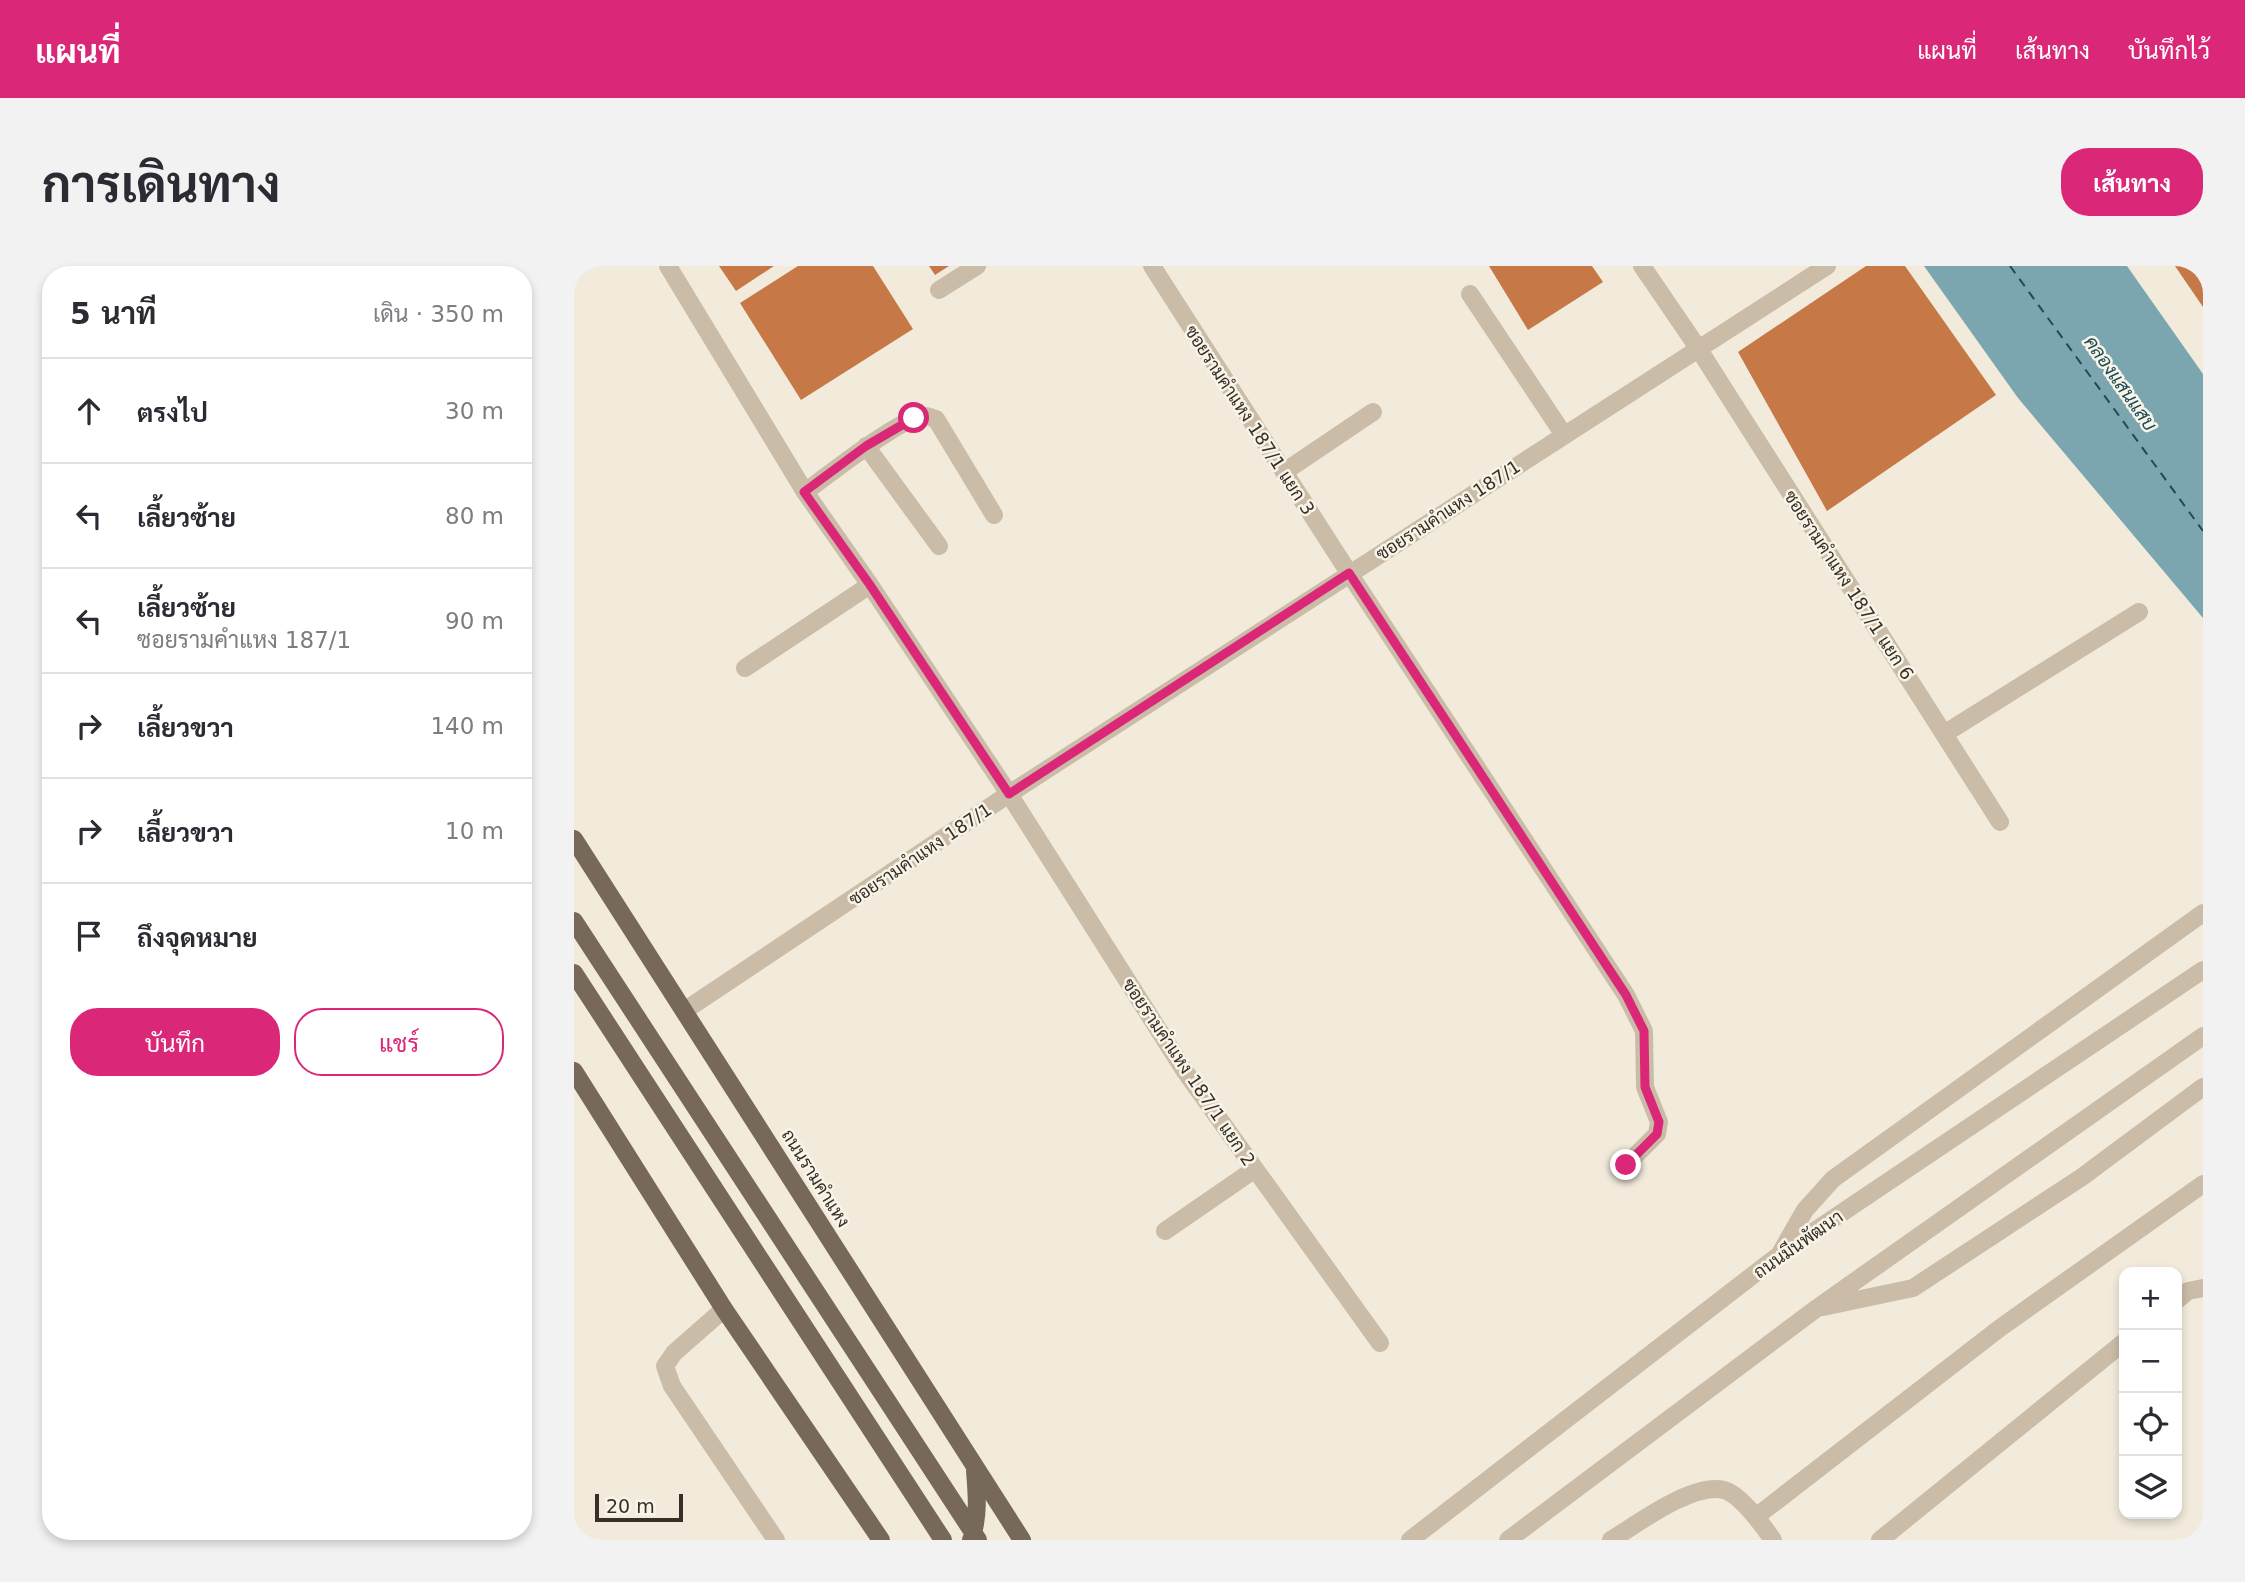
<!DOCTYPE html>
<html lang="th">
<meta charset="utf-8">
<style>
:root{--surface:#fff;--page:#f2f2f3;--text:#2b2b33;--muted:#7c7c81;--line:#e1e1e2;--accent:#db2777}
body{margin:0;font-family:"DejaVu Sans",Sarabun,sans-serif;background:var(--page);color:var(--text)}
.controls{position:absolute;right:21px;bottom:21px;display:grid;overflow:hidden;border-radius:14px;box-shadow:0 4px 10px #0003}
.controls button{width:63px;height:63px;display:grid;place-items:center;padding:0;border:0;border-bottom:2px solid var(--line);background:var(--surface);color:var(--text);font:35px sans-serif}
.scale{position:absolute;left:21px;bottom:18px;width:88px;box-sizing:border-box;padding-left:7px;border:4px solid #372f28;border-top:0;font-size:19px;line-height:24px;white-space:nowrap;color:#372f28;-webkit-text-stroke:5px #f9f4e8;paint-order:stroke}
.stop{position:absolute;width:21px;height:21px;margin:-16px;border:5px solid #db2777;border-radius:50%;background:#fff}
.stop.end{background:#db2777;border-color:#fff;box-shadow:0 2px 7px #0008}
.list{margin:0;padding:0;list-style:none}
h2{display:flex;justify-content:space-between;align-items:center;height:91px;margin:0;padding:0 28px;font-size:30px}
h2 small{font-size:23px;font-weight:400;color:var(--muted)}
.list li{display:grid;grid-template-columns:46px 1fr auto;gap:21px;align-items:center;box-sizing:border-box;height:105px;padding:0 28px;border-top:2px solid var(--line)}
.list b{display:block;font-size:26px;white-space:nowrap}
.list p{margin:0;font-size:23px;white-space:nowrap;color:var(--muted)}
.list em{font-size:23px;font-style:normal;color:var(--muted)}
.actions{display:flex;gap:14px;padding:21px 28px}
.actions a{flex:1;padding:16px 0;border:2px solid var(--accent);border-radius:28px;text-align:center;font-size:24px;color:var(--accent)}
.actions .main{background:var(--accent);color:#fff}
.icon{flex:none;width:38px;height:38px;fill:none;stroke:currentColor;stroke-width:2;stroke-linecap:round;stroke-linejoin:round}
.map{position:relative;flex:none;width:1629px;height:1274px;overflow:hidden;border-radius:28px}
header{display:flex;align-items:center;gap:42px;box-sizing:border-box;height:98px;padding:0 35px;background:var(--accent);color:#fff}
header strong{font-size:33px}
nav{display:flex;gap:38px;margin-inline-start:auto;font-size:24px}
.intro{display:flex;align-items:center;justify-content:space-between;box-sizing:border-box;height:168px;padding:0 42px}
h1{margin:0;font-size:49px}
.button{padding:18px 32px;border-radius:28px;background:var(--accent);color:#fff;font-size:24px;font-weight:700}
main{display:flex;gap:42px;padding:0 42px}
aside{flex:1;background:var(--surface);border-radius:28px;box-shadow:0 4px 10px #0003}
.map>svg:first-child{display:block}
.water{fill:#7ba5af}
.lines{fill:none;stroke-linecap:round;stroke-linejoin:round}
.ferry{stroke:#1d4b58;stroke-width:2;stroke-dasharray:9 7;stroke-linecap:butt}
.building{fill:#c67846}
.minor{stroke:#cabca7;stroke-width:18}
.major{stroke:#786859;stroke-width:18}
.route{stroke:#db2777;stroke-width:9}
.labels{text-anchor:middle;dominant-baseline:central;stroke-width:5;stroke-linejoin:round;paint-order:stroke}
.street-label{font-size:18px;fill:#372f28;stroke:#f9f4e8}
.water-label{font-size:19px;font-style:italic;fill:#1d4b58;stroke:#f9f4e8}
</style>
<header>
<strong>แผนที่</strong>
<nav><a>แผนที่</a><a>เส้นทาง</a><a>บันทึกไว้</a></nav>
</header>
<div class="intro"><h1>การเดินทาง</h1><a class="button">เส้นทาง</a></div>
<main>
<aside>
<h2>5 นาที<small>เดิน · 350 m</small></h2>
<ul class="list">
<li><svg class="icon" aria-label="ahead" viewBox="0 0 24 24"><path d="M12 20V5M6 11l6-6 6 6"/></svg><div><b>ตรงไป</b></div><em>30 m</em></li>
<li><svg class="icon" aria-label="left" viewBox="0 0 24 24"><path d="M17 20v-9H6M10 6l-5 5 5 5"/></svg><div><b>เลี้ยวซ้าย</b></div><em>80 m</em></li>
<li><svg class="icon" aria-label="left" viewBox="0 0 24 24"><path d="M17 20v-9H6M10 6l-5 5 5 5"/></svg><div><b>เลี้ยวซ้าย</b><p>ซอยรามคำแหง 187/1</p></div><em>90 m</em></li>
<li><svg class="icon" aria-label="right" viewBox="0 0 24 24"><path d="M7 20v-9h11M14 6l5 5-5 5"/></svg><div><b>เลี้ยวขวา</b></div><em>140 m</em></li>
<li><svg class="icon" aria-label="right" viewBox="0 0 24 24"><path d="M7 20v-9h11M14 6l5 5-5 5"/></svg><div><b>เลี้ยวขวา</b></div><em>10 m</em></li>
<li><svg class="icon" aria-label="arrive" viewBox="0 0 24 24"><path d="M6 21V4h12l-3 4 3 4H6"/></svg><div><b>ถึงจุดหมาย</b></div></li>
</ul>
<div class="actions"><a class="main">บันทึก</a><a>แชร์</a></div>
</aside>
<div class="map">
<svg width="1629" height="1274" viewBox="0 0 1629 1274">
<rect width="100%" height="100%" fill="#f2ebdc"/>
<path class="water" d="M1350,0h203l76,108v244l-185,-220z"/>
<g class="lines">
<path class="ferry" d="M1436,0l193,265"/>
</g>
<path class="building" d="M145,0h55l-38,25z
M224,0h75l40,63 -112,71 -61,-97z
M355,0h20l-14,9z
M915,0h103l11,16 -75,48z
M1292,0h39l91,129 -169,116 -89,-159z
M1601,0h28v41z"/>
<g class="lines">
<path class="minor" d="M94,0l137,226 65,93 139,209 175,276 196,273
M578,0l197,307 277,422 18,36 1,56 14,35 -2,12 -31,31
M1068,0l56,82 302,474
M365,24l38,-24
M896,28l94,141
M292,180l73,100
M710,206l89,-60
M231,226c19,-14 100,-78 120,-76 4,0 7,2 11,3l58,96
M171,402l125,-83
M1370,468l195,-122
M110,745l325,-217 818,-528
M591,965l90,-62
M1207,986l24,-42 28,-31 370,-266
M1603,1034l11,-9 15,-3
M1249,1041l90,-19 169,-111 121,-90
M150,1043l-50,44 -9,13 7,20 104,154
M1183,1250l243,-188 203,-144
M836,1274l369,-285 424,-285
M934,1274l309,-232 386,-272
M1037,1274c26,-16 82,-58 113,-50 16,4 40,37 49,50
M1306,1274l244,-198"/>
<path class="major" d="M0,573l448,701
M0,655l404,619
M0,707l369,567
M0,805l150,238 157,231
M397,1274c8,-24 6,-45 4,-69"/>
</g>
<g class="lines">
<path class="route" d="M340,152l-48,28 -62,46 66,93 139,209 340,-221 277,422 18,36 1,56 14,35 -2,12 -31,31"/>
</g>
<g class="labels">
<g class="street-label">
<text transform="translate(676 154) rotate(57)">ซอยรามคำแหง 187/1 แยก 3</text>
<text transform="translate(874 244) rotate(-33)">ซอยรามคำแหง 187/1</text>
<text transform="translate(1275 319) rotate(57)">ซอยรามคำแหง 187/1 แยก 6</text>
<text transform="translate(346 588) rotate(-34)">ซอยรามคำแหง 187/1</text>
<text transform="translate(615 806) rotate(56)">ซอยรามคำแหง 187/1 แยก 2</text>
<text transform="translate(242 912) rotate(58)">ถนนรามคำแหง</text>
<text transform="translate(1224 978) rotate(-35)">ถนนมีนพัฒนา</text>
</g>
<g class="water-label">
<text transform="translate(1547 117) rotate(55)">คลองแสนแสบ</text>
</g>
</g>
</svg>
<div class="controls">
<button>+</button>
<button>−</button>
<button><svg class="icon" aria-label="locate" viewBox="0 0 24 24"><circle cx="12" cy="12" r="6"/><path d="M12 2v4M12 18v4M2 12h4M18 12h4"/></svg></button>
<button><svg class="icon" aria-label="layers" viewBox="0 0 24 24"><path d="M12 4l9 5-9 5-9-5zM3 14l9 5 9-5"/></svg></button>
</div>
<div class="scale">20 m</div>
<div class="stop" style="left:340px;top:152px"></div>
<div class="stop end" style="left:1052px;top:899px"></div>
</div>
</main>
